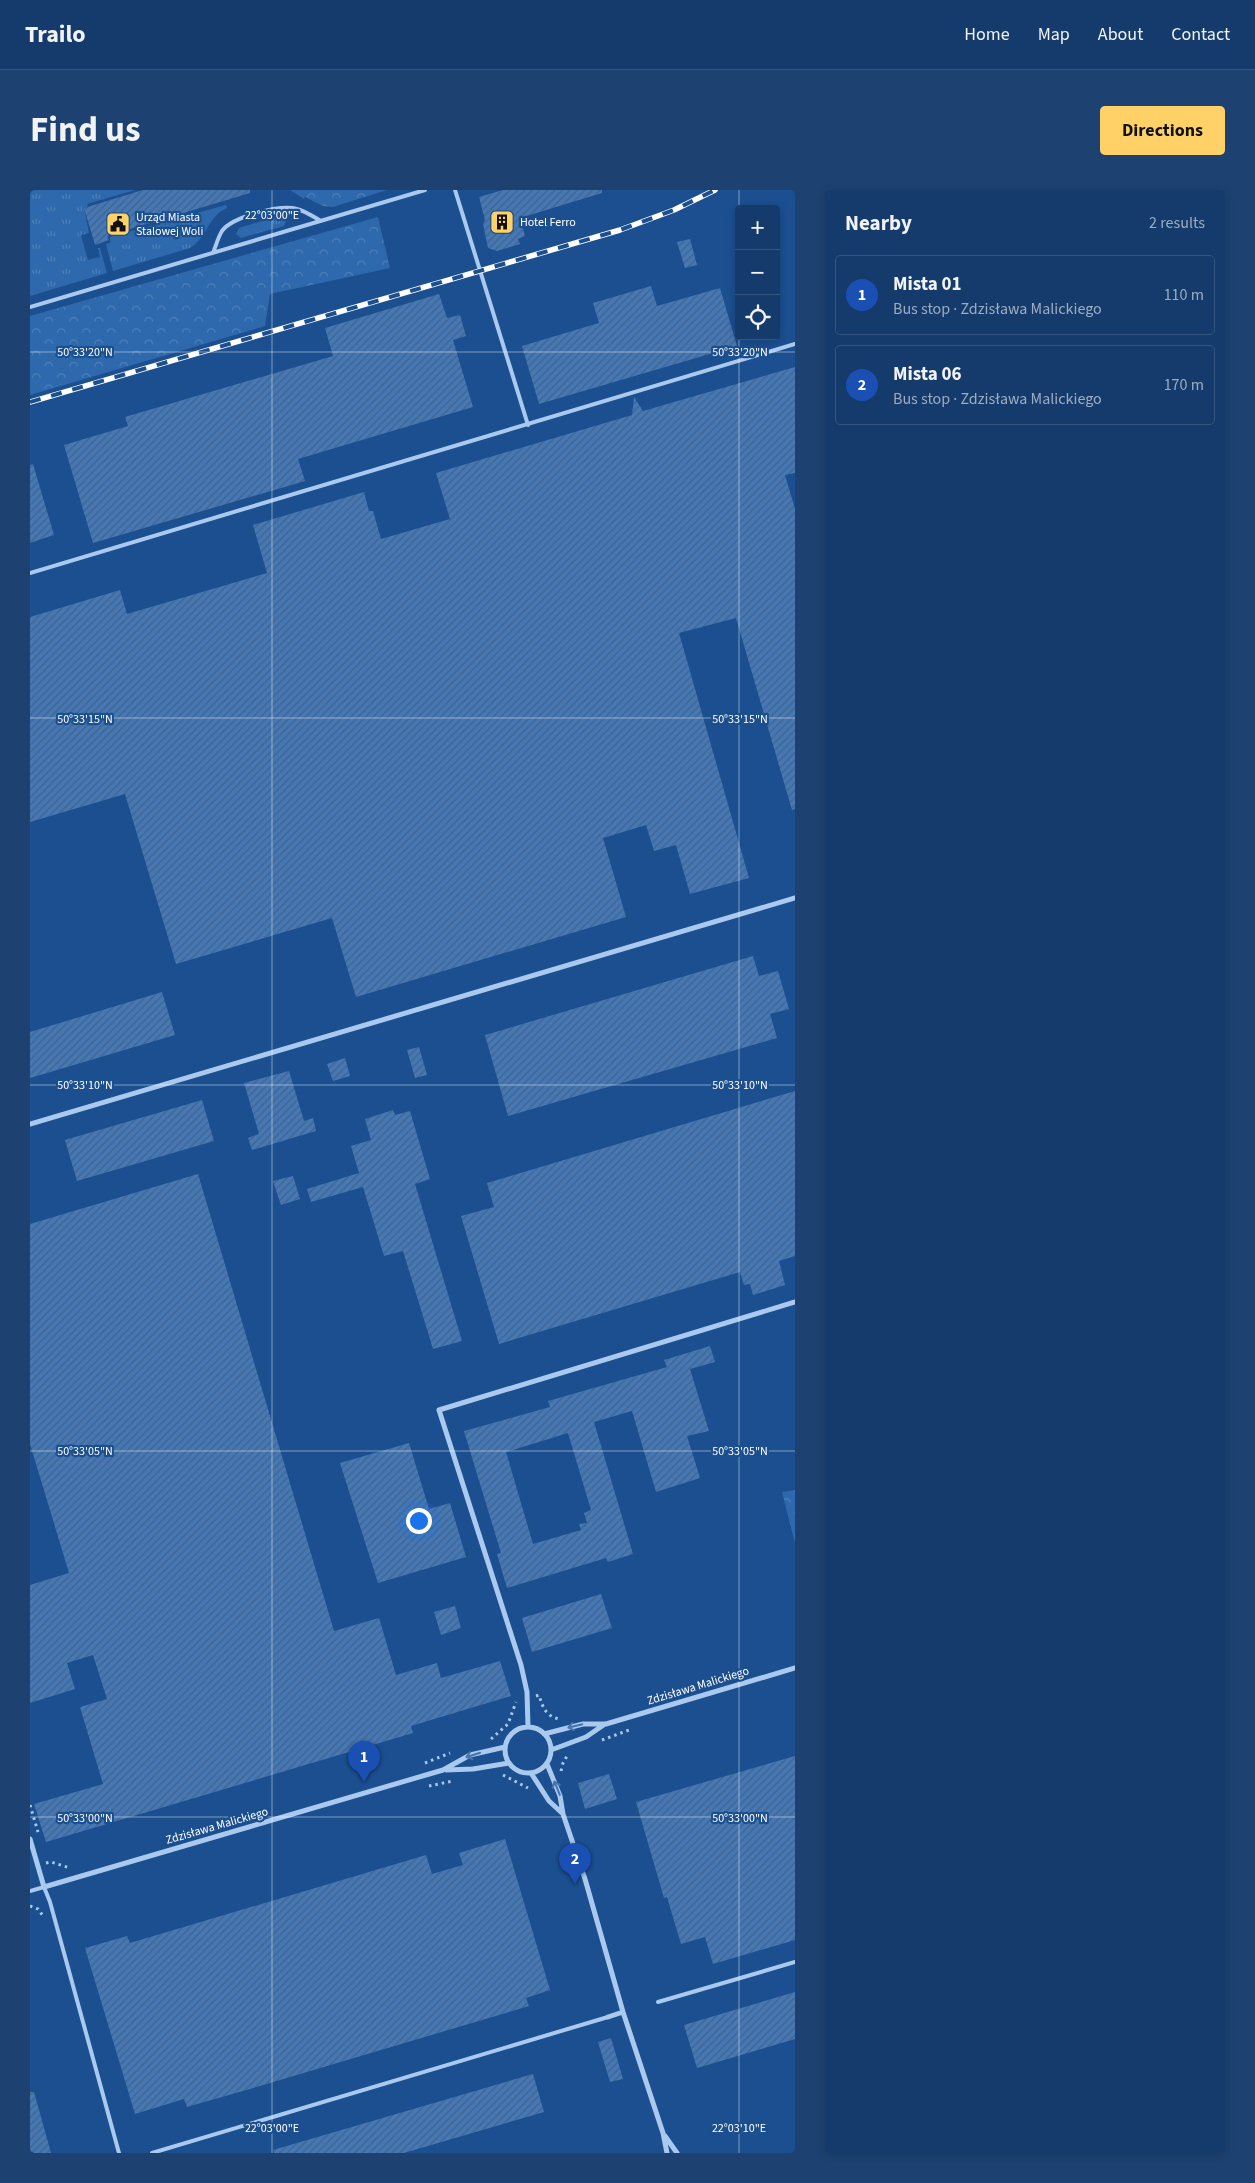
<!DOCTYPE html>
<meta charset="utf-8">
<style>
:root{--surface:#143b6b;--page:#1d4271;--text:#f1f3f6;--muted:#9dadc1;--line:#33557e;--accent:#ffd166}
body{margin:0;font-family:"Source Sans 3",sans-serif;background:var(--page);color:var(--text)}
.controls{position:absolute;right:15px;top:15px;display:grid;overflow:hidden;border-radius:5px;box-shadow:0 2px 8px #0003}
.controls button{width:45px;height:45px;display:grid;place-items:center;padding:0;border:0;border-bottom:1px solid var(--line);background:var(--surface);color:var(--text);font:25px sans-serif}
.you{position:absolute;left:388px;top:1330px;width:18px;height:18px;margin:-12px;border:4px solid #fff;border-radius:50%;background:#1a73e8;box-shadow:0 0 0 8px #1a73e833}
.badge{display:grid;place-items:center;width:32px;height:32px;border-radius:50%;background:var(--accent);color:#fff;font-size:16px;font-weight:700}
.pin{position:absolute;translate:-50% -41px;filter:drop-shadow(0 1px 2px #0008)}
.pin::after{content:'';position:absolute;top:26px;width:18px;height:15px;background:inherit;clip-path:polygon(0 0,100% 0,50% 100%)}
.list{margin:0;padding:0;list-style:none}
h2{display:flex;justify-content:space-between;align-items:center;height:65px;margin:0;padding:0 20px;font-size:21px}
h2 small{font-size:16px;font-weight:400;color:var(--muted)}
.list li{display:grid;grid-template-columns:32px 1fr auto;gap:15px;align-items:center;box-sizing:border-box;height:80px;margin:0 10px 10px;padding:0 10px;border:1px solid var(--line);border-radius:5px}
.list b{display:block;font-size:19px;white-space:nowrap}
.list p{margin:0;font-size:16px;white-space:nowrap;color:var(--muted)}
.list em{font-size:16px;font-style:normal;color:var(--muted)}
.icon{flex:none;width:28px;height:28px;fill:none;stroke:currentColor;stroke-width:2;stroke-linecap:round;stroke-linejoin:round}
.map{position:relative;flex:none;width:765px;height:1963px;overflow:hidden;border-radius:5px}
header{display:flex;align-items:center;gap:30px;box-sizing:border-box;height:70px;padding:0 25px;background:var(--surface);border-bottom:1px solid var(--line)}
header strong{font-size:24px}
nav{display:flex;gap:28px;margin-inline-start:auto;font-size:18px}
.intro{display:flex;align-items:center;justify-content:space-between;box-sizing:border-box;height:120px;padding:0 30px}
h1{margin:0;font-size:35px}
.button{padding:12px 22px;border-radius:5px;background:var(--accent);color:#111;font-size:18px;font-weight:700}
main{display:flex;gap:30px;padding:0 30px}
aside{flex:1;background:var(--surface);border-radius:5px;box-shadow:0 2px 8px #0003}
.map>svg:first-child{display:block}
.grass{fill:url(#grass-tufts)}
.forest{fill:url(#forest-crowns)}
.building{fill:url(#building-hatch);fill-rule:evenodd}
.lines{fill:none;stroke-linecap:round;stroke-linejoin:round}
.path{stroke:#a9c9ee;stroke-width:3;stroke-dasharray:2.5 4;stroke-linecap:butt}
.lane{stroke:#a9c9ee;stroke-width:4}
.street{stroke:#a9c9ee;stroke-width:5}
.rail-casing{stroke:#fff;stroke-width:5.5}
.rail{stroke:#1b4f8f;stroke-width:4;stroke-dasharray:11;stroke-linecap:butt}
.oneway{stroke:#4674ac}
.ticks{fill:none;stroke:#fff;stroke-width:1;stroke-opacity:0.45}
.labels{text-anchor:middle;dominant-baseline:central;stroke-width:4.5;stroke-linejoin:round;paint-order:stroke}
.poi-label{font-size:12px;fill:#fff;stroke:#1b4f8f;text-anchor:start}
.street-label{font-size:12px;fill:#fff;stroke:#1b4f8f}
.ticks-label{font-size:12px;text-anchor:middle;fill:#fff;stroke:#1b4f8f;stroke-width:4.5;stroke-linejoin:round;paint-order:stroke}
</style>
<header>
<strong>Trailo</strong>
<nav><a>Home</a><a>Map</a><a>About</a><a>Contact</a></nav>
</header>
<div class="intro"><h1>Find us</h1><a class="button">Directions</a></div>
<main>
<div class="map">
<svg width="765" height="1963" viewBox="0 0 765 1963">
<defs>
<pattern id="grass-tufts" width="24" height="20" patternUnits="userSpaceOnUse" patternTransform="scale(1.25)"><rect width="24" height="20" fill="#2e69ad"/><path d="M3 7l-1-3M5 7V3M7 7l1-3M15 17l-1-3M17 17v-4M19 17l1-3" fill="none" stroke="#4d80b9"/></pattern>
<pattern id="forest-crowns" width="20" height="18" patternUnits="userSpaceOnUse" patternTransform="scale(1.25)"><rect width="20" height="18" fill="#2e69ad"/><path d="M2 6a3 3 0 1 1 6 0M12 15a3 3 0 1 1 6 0" fill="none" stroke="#4d80b9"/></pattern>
<pattern id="building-hatch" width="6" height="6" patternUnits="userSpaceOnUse" patternTransform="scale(1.25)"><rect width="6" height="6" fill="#4478b7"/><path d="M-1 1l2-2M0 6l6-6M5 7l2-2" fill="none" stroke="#486282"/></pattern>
</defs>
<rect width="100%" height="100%" fill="#1b4f8f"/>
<path class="grass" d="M0,0h105l-48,14 1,2 -4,2 5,25 -8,2 7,25 12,-3 -2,-9h2l7,25 -77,23z
M196,15l1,3c-19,8 -20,30 -37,40l-77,23 -7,-27 4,-1v-6z
M252,25l5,4 -3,7 -43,12 -5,-4 3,-6z"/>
<path class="forest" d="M260,0h97l-54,17 -10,-1 -18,-9 -1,2z
M348,27l12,51 -120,26 -5,32 -235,69v-79z
M765,1300v53l-13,-51z"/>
<path class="building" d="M113,0h107v3l-133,40 -10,3 2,4 -14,5 -11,-37z
M473,0h99v3l-82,25 5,18 -7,3 2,5 -23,7 -9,-3 -5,-24 2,-4 -6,-23z
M660,49l7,26 -12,3 -8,-26z
M621,96l6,20 63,-18 17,58 -198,58 -17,-58 77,-23 -6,-20z
M409,104l8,24 13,-3 6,21 -13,4 20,67 -175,52 7,22 -212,62 -29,-98 64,-19 -3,-9 208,-61 -8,-28z
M765,177v106l-10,2 10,34v300l-3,1 -56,-192 -57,15 70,245 -59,16 -14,-49 -22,6 -8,-26 -43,13 23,79 -270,80 -24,-79 -156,46 -51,-170 -95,28v-205l90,-27 7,24 140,-41 -14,-48 111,-33 5,19h4l8,28 69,-20 -14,-46 196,-58 2,-18 9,14z
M3,274l21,71 -24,8v-78z
M723,766l6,20 19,-5 11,38 -19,5 7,24 -269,78 -23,-81z
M132,802l13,43 -145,43v-46z
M389,857l8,28 -12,3 -8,-28z
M315,868l5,18 -17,5 -6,-17z
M259,881l15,50 9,-3 3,13 -64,19 -4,-12 11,-4 -15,-51z
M765,901v165l-16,5 6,24 -32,10 -3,-11 -6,1 -4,-13 -241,72 -38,-128 33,-9 -7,-24z
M172,910l12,41 -137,40 -12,-41z
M363,920l2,5 15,-4 20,68 -15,5 47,157 -29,8 -30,-98 -19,5 -21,-69 -52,15 -4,-13 52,-16 -8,-27 20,-6 -6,-21z
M168,984l136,457 45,-13 17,57 41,-12 4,15 59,-17 11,35 -100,30 2,7 -367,109 -12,-38 69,-20 -23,-77 27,-8 -14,-44 -26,8 8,26 -45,14v-118l39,-12 -39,-129v-220z
M263,986l7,23 -19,6 -8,-24z
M680,1156l5,16 -25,7 19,62 -22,5 13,42 -44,14 -24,-81 -38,11 39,132 -25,8 -2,-4 -99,30 -10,-34 4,-1 -37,-122 86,-24 -2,-6 119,-34 -3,-7zM538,1243l23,77 -7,3 3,10 -8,1 2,6 -48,14 -27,-92z
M379,1253l20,66 21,-6 16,54 -88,26 -38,-120z
M571,1404l11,34 -80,24 -10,-34z
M425,1416l6,22 -20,7 -7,-23z
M765,1566v184l-82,24 -8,-27 -24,7 -14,-47 -3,1 -28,-96z
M579,1584l8,25 -32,10 -7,-26z
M475,1649l45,151 -24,8 3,8 -279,83 -63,18 -3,-8 -49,15 -50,-166 42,-12 3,7 296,-88 6,19 31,-9 -4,-12z
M765,1802v47l-98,29 -13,-43z
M581,1848l12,41 -13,3 -12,-40z
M503,1884l11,38 -140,41h-130l-1,-3z
M0,1902h4l17,61h-21z"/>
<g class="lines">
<path class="path" d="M506,1506l3,-1c4,13 7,21 20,24
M461,1549l17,-15 8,-22
M572,1550l27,-10
M395,1573l25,-10
M531,1581l2,-8 4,-7
M473,1585l25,13
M399,1596l24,-5
M0,1615l8,27
M16,1673l5,-1 19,6
M0,1716l8,3 5,7"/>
<path class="lane" d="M425,0l73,235
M183,63c3,-7 5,-16 9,-22 10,-14 58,-27 75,-22 8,2 17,8 24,12
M0,117l395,-117
M0,383l765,-229
M0,1701l14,-4 6,15 69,251
M628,1812l137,-40
M122,1963l456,-136"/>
<path class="street" d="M0,934l765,-226
M475 1560a23 23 0 1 1 46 0a23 23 0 1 1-46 0Z
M498,1537l-1,-35 -6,-27 -82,-255 356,-108
M514,1544l39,-10h23l189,-56
M521,1560l35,-13 19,-13
M517,1574l13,32 3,18 22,65 38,133 40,121 4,20
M416,1580l27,-1 36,-6
M501,1583l18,28 14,13
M0,1649l14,48 399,-117 27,-15 35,-8
M578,1827l15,-5
M635,1946l12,17"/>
<g class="rail-casing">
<path id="rail" d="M0,212l590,-172 54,-20 41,-20"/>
</g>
<use href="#rail" class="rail"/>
</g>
<defs><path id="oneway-shaft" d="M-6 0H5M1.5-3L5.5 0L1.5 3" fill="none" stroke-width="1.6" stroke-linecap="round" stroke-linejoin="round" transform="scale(1.25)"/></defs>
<g class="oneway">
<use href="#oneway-shaft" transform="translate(545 1536) rotate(167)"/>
<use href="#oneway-shaft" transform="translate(443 1565) rotate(162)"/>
<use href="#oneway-shaft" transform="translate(527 1598) rotate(-112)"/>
</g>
<path class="ticks" d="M242,0v1963M709,0v19M709,146v1817M0,162h765M0,528h765M0,895h765M0,1261h765M0,1627h765"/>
<defs>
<g id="building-square" transform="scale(1.25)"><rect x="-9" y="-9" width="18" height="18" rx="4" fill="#ffd166" stroke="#1b4f8f"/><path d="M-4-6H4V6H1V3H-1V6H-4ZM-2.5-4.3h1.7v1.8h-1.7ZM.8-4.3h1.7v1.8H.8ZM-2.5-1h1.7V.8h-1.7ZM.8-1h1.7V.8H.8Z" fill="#111"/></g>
<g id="civic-square" transform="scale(1.25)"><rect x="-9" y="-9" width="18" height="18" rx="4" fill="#ffd166" stroke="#1b4f8f"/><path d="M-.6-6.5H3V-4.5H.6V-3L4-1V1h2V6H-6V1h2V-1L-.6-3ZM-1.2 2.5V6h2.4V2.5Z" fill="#111"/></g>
</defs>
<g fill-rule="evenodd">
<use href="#building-square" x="472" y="32"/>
<use href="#civic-square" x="88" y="34"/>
</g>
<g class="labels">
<g class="poi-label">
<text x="106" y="27">Urząd Miasta<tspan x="106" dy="14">Stalowej Woli</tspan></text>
<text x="490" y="32">Hotel Ferro</text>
</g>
<g class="street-label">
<text transform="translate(668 1496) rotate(-17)">Zdzisława Malickiego</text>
<text transform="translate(187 1636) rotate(-16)">Zdzisława Malickiego</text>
</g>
</g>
<g class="ticks-label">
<text x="242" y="29">22°03'00"E</text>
<text x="55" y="166">50°33'20"N</text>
<text x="710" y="166">50°33'20"N</text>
<text x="55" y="533">50°33'15"N</text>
<text x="710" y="533">50°33'15"N</text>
<text x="55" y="899">50°33'10"N</text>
<text x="710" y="899">50°33'10"N</text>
<text x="55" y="1265">50°33'05"N</text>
<text x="710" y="1265">50°33'05"N</text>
<text x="55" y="1632">50°33'00"N</text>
<text x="710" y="1632">50°33'00"N</text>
<text x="242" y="1942">22°03'00"E</text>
<text x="709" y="1942">22°03'10"E</text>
</g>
</svg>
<div class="controls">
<button>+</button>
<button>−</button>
<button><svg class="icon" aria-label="locate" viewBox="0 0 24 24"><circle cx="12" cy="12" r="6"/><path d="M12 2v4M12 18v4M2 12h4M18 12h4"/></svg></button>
</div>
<div class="you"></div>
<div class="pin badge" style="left:334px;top:1592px;background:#1a4fb4">1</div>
<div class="pin badge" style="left:545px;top:1694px;background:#1a4fb4">2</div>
</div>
<aside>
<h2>Nearby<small>2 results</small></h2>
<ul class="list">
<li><span class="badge" style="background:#1a4fb4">1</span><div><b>Mista 01</b><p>Bus stop · Zdzisława Malickiego</p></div><em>110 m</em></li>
<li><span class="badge" style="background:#1a4fb4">2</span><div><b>Mista 06</b><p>Bus stop · Zdzisława Malickiego</p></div><em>170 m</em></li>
</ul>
</aside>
</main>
